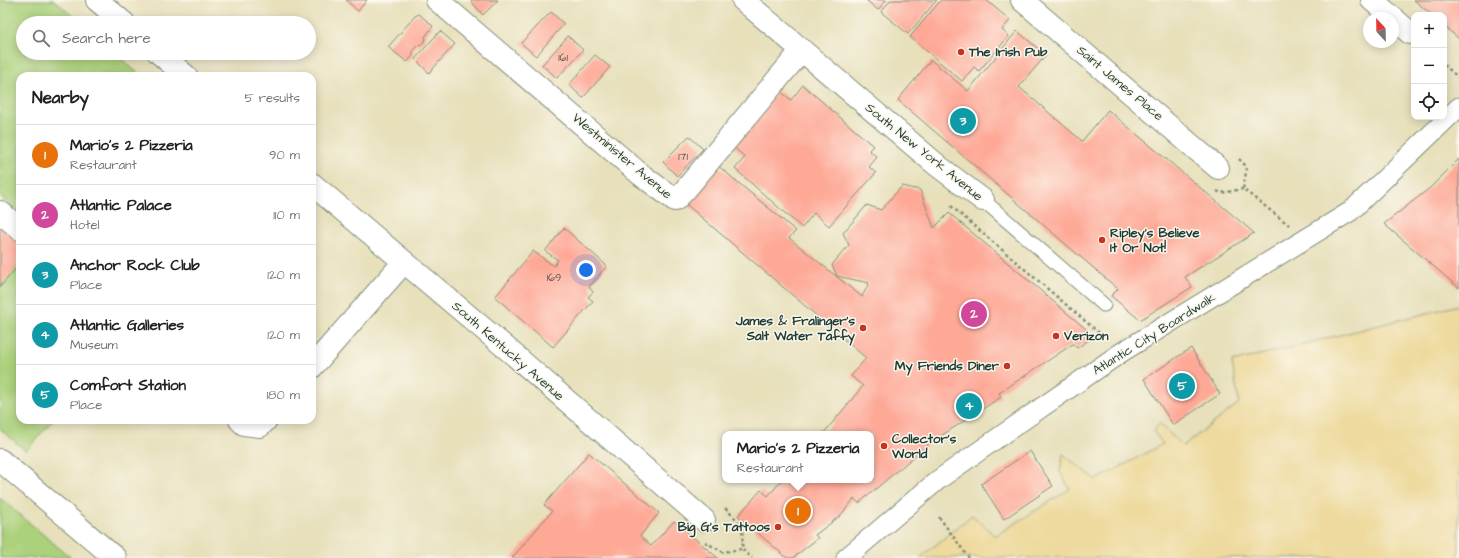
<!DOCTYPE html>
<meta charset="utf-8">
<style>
:root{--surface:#fff;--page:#f2f2f2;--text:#202124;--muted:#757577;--line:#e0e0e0;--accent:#c8321e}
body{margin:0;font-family:"Architects Daughter",sans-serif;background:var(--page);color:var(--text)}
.controls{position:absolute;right:12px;top:12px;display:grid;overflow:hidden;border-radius:8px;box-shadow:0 2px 10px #0003}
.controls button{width:36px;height:36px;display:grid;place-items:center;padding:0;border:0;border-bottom:1px solid var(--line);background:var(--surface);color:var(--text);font:20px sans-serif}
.compass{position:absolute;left:1363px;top:12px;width:36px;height:36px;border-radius:50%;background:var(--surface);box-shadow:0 2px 10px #0003;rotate:338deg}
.you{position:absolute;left:586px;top:270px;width:14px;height:14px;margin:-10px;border:3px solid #fff;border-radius:50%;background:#1a73e8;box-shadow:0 0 0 6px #1a73e833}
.badge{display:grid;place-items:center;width:26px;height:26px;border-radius:50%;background:var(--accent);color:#fff;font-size:13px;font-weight:700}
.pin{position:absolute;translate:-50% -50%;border:2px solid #fff;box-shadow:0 1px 4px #0006}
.popup{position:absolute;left:722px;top:431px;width:152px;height:52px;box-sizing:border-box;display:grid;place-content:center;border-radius:8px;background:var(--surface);filter:drop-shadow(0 1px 3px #0005);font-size:13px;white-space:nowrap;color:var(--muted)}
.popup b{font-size:15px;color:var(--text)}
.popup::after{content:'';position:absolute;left:50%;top:100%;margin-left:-8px;border:8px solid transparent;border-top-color:var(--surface)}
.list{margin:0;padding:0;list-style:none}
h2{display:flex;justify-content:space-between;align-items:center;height:52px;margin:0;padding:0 16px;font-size:17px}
h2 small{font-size:13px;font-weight:400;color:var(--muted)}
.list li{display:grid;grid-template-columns:26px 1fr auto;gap:12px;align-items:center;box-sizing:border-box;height:60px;padding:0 16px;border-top:1px solid var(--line)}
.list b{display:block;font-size:15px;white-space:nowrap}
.list p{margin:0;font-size:13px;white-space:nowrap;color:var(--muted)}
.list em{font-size:13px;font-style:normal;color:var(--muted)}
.icon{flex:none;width:22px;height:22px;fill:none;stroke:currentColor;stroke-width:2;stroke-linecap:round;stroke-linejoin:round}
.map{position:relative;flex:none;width:1459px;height:558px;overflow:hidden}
.search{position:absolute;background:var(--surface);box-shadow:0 2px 10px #0003;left:16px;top:16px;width:300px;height:44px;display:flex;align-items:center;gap:10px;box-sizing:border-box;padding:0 14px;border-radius:22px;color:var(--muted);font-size:15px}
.panel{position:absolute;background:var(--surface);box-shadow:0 2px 10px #0003;left:16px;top:72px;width:300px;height:352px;border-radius:12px}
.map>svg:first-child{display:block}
.green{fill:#abd17b;stroke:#658758}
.sand{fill:#eeda9e;stroke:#868c69}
.building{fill:#fea896}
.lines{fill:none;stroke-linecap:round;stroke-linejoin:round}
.service-casing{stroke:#838e78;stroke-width:15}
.pedestrian-casing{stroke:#838e78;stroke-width:21}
.minor-casing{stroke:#838e78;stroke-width:24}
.path{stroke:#838e78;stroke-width:2.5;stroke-dasharray:3 3;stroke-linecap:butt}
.service{stroke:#fff;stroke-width:13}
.pedestrian{stroke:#fff;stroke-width:19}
.minor{stroke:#fff;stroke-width:22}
.poi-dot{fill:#c8321e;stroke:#fbf7ec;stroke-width:1.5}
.labels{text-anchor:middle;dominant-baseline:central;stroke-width:3;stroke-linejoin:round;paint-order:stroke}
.number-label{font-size:11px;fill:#57584c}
.poi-label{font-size:13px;font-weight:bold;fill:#1f3d34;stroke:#fbf7ec;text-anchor:start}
.street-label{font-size:13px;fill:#1f3d34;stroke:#fbf7ec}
</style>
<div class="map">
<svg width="1459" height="558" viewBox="0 0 1459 558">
<rect width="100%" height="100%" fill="#fbf7ec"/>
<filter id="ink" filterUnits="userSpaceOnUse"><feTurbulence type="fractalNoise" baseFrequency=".025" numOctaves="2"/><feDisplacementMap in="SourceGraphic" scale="8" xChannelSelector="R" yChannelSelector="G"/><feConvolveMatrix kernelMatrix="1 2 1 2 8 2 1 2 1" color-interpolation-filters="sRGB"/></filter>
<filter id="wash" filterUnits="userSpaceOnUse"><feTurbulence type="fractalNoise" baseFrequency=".012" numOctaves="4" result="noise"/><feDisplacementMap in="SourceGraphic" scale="16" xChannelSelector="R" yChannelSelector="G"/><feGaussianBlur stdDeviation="0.9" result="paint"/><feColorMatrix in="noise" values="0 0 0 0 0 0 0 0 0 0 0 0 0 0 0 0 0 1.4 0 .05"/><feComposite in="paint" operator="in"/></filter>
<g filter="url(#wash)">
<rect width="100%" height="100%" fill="#e7e0bb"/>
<path class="green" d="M0,0h54l27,23h-58v30h92l26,23h-121v137l-20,-17z
M20,264v156h33l-27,31 -26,-22v-142z
M0,498l71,60h-71z"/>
<path class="sand" d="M1459,305v253h-539l52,-43 23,21 75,-47 -10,-17 3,-18 33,26 67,-36 -9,-12 5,-9 24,23 56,-43 -7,-41z"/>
<g id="blocks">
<path class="building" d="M346,0h21l-9,11z
M472,0h26l-15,15 -12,-14z
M866,0h20l-8,10z
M891,0h46l-29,34 -27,-22z
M941,0h45l24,20 -8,10 7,6 -30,35 -5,-4 -12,14 -52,-44z
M1414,0h45v39l-15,-13v-11h-12z
M551,12l13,12 -28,32 -15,-13z
M419,14l14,12 -8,11 1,2 -6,7 -2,-1 -5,5v6l-6,6 -19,-15 27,-31z
M440,31l15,13 -26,29 -14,-14z
M1017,31l29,24 -27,32 63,54 26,-31 146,123 -69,44 7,10 -52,33 -29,-24 7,-7 -220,-189 33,-40 37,31z
M568,36l15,14 -26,28 -15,-13z
M595,55l15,12 -27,31 -14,-13z
M803,85l70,61 -4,4 8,7 -8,10 7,6 -47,53 -15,-13 -12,15 -67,-59 10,-12 -14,-12 48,-55 12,10z
M689,136l14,13 -26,27 -14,-14z
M1459,159v129l-75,-64 47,-37z
M716,164l80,67 -7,7 73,59 7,-14 -32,-7 -5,-11 17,-20 -6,-12 24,-28 14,5 21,-24 18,4 14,38 15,-15 138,117 5,8 -15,10 -4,-4 -74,49 2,4 -71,46 -71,60 -5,-4 -14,17 -25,19 3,3 -25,20h-6l-49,-42 23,-26 7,6 14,-16h89v-46h-48l40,-48 -12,-10 15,-18 -179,-153 -1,-6z
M0,223l20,18v23l-20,23z
M564,228l43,38 -18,21 4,5 -5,5 5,4 -40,46 -58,-50 38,-46 21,15 4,-6 -13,-9z
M1191,348l29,46 -47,31 -29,-46z
M1030,451l23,35 -49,33 -23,-35z
M589,453l70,60 -19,23 11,10 23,-25 44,37h-206l40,-47 -8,-6z"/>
</g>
</g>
<g filter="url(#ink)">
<use href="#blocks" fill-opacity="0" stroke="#838e78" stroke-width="1"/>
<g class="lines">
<g class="service-casing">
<path id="service" d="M983,200l121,105"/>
</g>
<g class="pedestrian-casing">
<path id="pedestrian" d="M846,558l92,-78 71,-50 113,-78 229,-141 108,-104"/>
</g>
<g class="minor-casing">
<path id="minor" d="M97,0l27,23
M437,0l203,174 35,26 10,-10 117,-140
M743,0l195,166 45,34
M1022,0l196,168
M1372,0l21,18
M1393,18l17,15
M159,53l27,23
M312,184l193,163 199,173
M0,212l20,17
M312,367l92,-105
M240,420l4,4 16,2 6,-6
M0,460l115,98"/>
</g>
<path class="path" d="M1444,65l15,13
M1239,159l8,8 -4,22 46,36
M1217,191l4,2 22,-4
M951,206l154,132
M725,508c17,17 19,17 17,41l10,9
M939,517l30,41
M705,542l18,10 19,-3"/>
<use href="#service" class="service"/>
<use href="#pedestrian" class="pedestrian"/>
<use href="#minor" class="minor"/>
</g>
</g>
<g class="poi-dot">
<circle cx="961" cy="52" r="4"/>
<circle cx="1102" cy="240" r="4"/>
<circle cx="863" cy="328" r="4"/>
<circle cx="1056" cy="336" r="4"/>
<circle cx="1007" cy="366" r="4"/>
<circle cx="884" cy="446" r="4"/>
<circle cx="778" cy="527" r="4"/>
</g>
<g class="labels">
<g class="number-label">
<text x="563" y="57">161</text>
<text x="683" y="156">171</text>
<text x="554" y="277">169</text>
</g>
<g class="poi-label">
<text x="969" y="52">The Irish Pub</text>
<text x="1110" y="233">Ripley's Believe<tspan x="1110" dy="15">It Or Not!</tspan></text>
<text x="855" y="321" text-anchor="end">James &amp; Fralinger's<tspan x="855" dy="15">Salt Water Taffy</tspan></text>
<text x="1064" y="336">Verizon</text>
<text x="999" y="366" text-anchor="end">My Friends Diner</text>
<text x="892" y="439">Collector's<tspan x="892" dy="15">World</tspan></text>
<text x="770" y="527" text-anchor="end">Big G's Tattoos</text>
</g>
<g class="street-label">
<text transform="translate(1120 83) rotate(40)">Saint James Place</text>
<text transform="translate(924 152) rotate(39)">South New York Avenue</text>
<text transform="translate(622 156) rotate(40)">Westminister Avenue</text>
<text transform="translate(1154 334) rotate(-32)">Atlantic City Boardwalk</text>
<text transform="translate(508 351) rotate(41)">South Kentucky Avenue</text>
</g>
</g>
</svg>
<div class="controls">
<button>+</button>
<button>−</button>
<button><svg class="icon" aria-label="locate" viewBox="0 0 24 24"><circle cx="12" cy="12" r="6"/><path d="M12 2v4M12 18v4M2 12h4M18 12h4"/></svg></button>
</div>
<svg class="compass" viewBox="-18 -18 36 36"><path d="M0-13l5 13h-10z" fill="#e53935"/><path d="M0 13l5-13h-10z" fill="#757577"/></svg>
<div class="you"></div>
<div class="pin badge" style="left:798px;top:511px;background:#e8710a">1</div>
<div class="popup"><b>Mario's 2 Pizzeria</b>Restaurant</div>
<div class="pin badge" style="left:974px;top:314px;background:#d1479c">2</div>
<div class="pin badge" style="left:963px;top:121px;background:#0f9aa8">3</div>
<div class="pin badge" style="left:969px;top:406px;background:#0f9aa8">4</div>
<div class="pin badge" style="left:1182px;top:386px;background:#0f9aa8">5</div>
<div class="search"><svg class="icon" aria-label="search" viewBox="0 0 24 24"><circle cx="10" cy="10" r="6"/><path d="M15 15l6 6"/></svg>Search here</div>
<section class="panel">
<h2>Nearby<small>5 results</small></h2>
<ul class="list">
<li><span class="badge" style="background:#e8710a">1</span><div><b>Mario's 2 Pizzeria</b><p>Restaurant</p></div><em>90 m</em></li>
<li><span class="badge" style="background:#d1479c">2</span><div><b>Atlantic Palace</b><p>Hotel</p></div><em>110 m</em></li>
<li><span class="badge" style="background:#0f9aa8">3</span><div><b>Anchor Rock Club</b><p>Place</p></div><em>120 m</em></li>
<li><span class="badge" style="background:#0f9aa8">4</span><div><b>Atlantic Galleries</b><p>Museum</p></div><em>120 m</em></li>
<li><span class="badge" style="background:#0f9aa8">5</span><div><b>Comfort Station</b><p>Place</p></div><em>180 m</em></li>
</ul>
</section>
</div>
